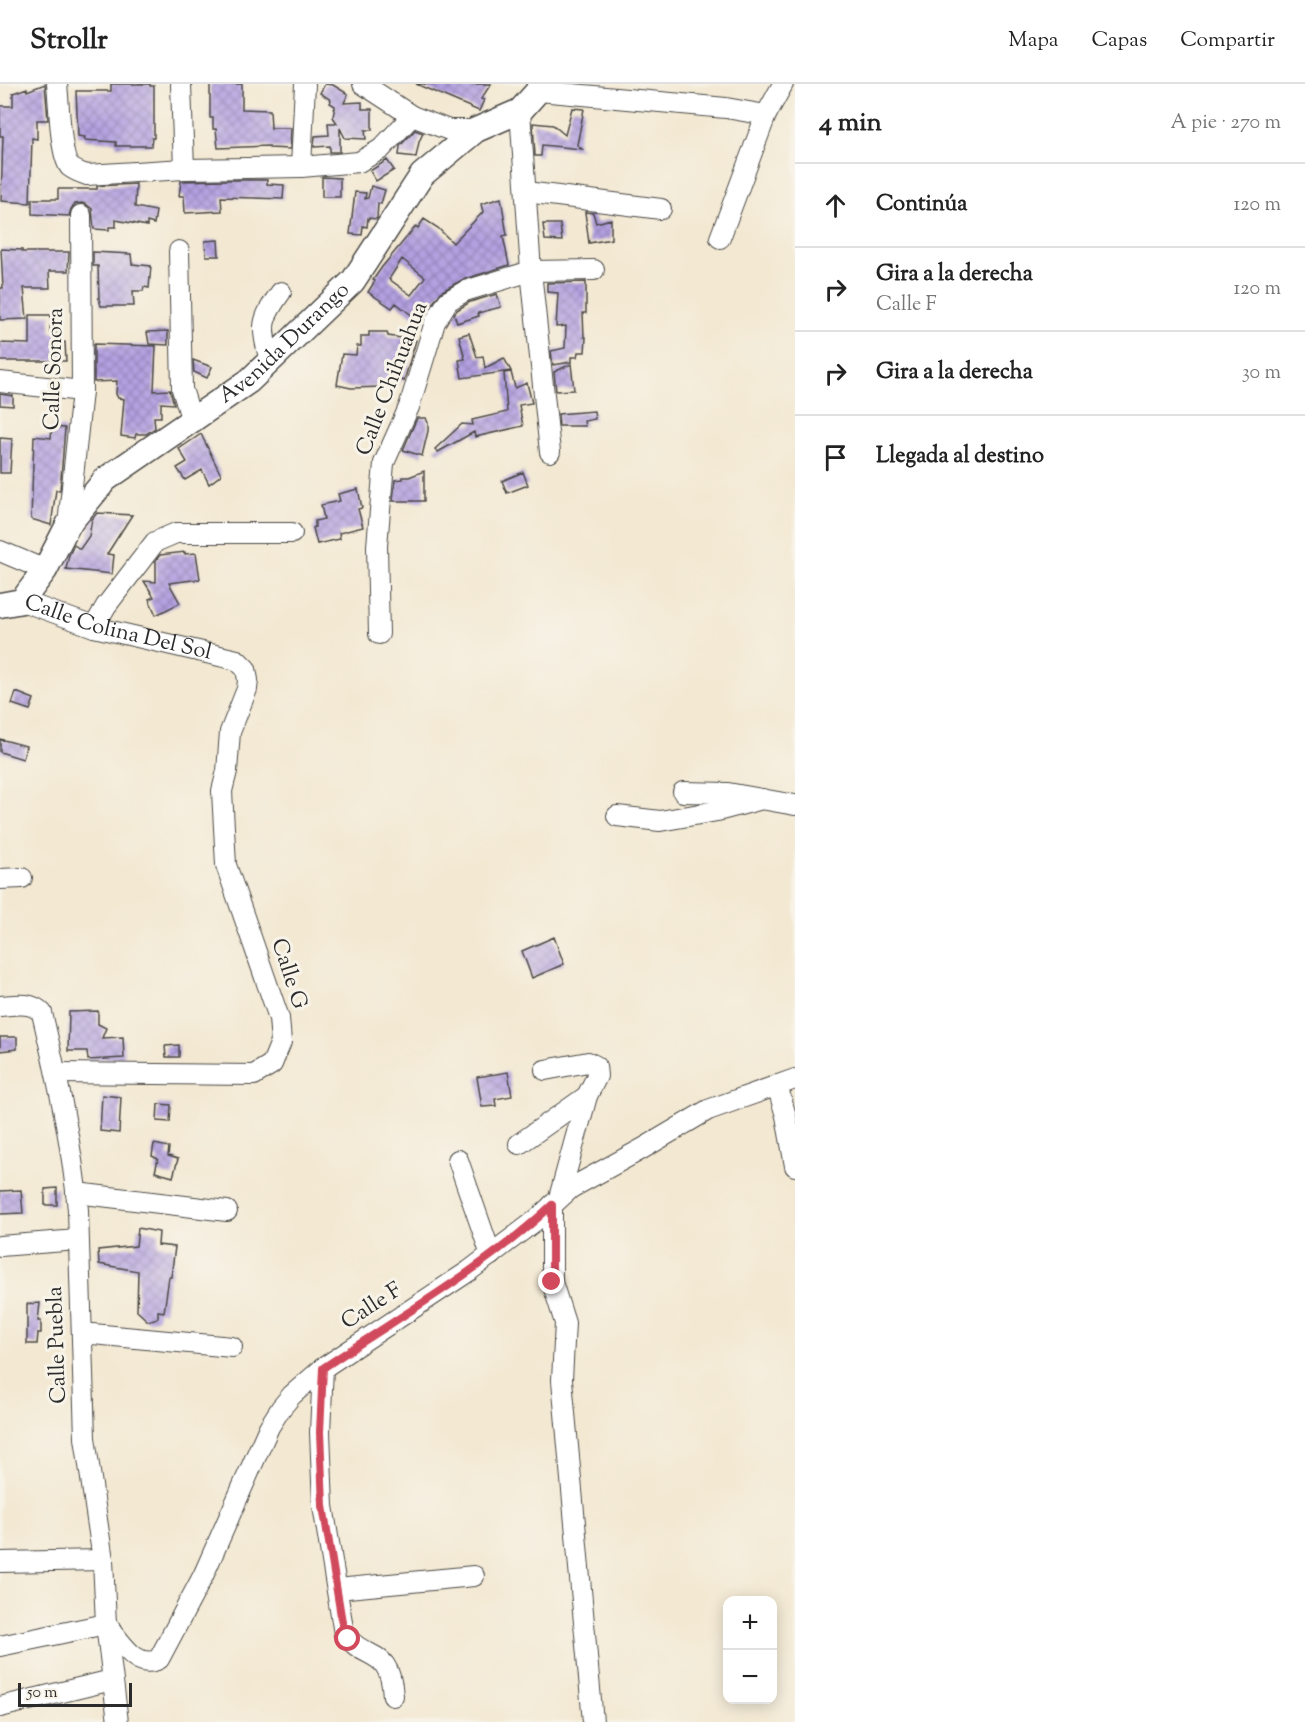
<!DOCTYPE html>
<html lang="es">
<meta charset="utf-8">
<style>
:root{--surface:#fff;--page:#f6f6f6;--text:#222;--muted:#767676;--line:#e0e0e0}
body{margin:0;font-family:"Sorts Mill Goudy",serif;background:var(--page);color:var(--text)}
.controls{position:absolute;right:18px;bottom:18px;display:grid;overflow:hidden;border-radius:12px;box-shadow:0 3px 15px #0003}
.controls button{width:54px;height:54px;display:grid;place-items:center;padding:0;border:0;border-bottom:2px solid var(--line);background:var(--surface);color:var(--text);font:30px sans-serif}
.scale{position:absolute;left:18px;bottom:15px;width:114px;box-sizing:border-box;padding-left:6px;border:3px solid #2b2b2b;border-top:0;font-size:16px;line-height:21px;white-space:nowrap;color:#2b2b2b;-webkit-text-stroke:4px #f7f3e8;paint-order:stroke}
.stop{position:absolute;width:18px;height:18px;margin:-14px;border:4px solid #d1495b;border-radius:50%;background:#fff}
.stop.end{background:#d1495b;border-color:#fff;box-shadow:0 2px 6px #0008}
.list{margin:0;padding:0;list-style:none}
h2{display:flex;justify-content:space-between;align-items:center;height:78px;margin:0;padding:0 24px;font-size:26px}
h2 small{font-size:20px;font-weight:400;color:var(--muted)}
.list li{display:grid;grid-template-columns:39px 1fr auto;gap:18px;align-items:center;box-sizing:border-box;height:84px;padding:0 24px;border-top:2px solid var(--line)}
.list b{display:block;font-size:22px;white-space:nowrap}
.list p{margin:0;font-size:20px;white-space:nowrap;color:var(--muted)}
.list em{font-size:20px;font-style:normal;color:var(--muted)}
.icon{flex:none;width:33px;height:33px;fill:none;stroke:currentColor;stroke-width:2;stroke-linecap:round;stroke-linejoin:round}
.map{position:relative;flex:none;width:795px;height:1638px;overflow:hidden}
header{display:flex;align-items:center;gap:36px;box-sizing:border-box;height:84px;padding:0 30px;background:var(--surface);border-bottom:2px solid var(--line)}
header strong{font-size:28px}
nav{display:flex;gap:33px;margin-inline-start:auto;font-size:21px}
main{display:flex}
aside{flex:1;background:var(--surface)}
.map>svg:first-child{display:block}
.building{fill:url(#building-cross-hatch);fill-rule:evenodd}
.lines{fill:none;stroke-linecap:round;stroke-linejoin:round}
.minor-casing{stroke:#494744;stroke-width:22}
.major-casing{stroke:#494744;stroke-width:27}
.minor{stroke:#fff;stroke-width:20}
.major{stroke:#fff;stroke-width:24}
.route{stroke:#d1495b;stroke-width:8}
.labels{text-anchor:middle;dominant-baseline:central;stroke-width:6;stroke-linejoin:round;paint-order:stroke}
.street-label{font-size:22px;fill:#2b2b2b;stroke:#f7f3e8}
</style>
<header>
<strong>Strollr</strong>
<nav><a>Mapa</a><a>Capas</a><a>Compartir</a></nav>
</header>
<main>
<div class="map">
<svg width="795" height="1638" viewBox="0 0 795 1638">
<defs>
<pattern id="building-cross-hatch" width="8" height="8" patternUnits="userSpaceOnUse" patternTransform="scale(1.5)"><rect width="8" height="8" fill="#b3a0e1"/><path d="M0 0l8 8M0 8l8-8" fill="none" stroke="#9283b7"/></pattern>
</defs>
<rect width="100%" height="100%" fill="#f7f3e8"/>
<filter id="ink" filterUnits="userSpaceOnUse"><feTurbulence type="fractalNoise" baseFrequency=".0167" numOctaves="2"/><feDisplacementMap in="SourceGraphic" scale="12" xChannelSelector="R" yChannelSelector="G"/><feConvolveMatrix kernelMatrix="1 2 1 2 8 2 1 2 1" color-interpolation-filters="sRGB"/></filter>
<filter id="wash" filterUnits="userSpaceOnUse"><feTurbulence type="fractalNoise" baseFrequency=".008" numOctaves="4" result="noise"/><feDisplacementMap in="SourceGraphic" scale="24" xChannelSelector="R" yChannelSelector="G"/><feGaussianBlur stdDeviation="1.35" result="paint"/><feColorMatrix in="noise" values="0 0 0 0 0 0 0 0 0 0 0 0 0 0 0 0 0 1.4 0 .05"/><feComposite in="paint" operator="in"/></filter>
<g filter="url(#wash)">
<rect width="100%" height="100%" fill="#f3e8d2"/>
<g id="blocks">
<path class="building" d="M45,0l3,36h-11v19l-5,-1 -2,65 -29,-2 2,-65h-3v-30h13v-13l14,-5v3z
M111,0h39v2h4v52h-2l-1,8h-35v-4l-32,-2 1,-3 -7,-1 -2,-45h35z
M210,0h32v25l28,1 1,18h20l-1,21 -21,-1v-2l-51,2 -2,-19h-3v-11h-3z
M325,0l8,1 15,9 -4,9 18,-1v7h10v21h-7l1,9 -21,-1 -5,-10v24h-10v-6l-16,1 1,-11 14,-1 -1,-12h9l-4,-6 2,-11 -5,-3 1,-3 -11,-7z
M416,0h75l-10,15 3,1 -5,11z
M572,24l12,1 -7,36 5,4 -40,-4 -1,11h-6l-2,-33 20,2 12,10z
M415,46l8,3 -4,9 -3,15 -17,-2 1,-9z
M387,76l7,10 -18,11 -6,-10z
M322,93l18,1v19h-18z
M225,96h42v4l17,1 -1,14 -62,-2 1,14 -37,2 -1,-17h-5l2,-15z
M136,100l-1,23 21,4 -2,13 -7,-2v4l-31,-6v7h-7v3l-15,-1 -2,-20 -5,-4 -5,-2 -7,1 -4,5 -2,7 -37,-2v-15h26v-10h39v-3z
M371,102l14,4 -4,14 -3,-1 -1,16 -9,-1 -1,9 -4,-1 -1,9 -12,-1 5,-42 11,1 -1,6 3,-1z
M501,114l6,37 -4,1 6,29 -47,15 -20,11 -23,30 -23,-18 -4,5 -24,-16 7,-11 -2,-1 9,-13 34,-41 2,2 6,-9 14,9 15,15 30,-31 -2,-8zM402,175l23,18 -14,18 -22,-16z
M585,128l8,1 3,10 15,-4v20l-22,4z
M543,140h17l2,17 -17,-1z
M218,156l1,16h-13l-1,-15z
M1,165l21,1v2h47l-1,19h-19l1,17h-26l3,31 -27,1v-32h3z
M93,168l38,2 1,10 19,2 -2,22 -5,-1 -1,4h-10l1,15h-33l-2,-7 -1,-33h-5z
M586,198v31h-3l1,24h2l-1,15h-7l-1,5h-6v5l-18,3 -2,-14 14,-3 1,-22 -10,1 2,-34 -11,-1v-9z
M497,210l4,13 -23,6 1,3 -22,7 -3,-9 3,-4 13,-8z
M30,231h21l-1,18h8v10l7,-1 1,19h-66v-18l30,1z
M168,247v14l-19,-1 -2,-12z
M369,248h18l1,4 28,4 -12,41 -4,-1 -2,5 -16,-4v6l-31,1 -14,-3 5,-31 14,1 1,-9h4v-10h8z
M469,249l8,24 6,-1 2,12 19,-10 7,13 -49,7 -3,-18 6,-1 -6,-23z
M94,260l62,2 -2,45 16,-1 4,14 -13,-1v14h-7l1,11 -9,6h-10l-1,4 -14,-2 3,-37 -6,-1 -2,-4 1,-13 -23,1z
M193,276l19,7 -5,11 -13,-6z
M571,280l3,26 -18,1 -2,-19z
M511,288l4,16 12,-5 5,20 -13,2 4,21 -48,11 -1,-5 -36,20 -3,-3 27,-25 11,1 -1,-5 35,-8 -3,-39z
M0,310l13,2v10l-13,-1z
M594,327l1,8 -11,2 1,5h-26l-1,-12z
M417,334h9l2,5v8l-6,25 -19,-6z
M52,343l13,1 -5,62h-4l-5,35 -20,-6 3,-83 17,2z
M201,350l20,41 -12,9 -7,-14 -17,10 -8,-12 10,-6 -8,-13z
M0,354l12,1 -2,34h-10z
M424,387v30h-31l2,-21 8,-1v-2h6z
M523,388l5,13 -21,8 -5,-12z
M358,405l4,19 -4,1 5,18 -24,6 1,6 -23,5 -4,-16 2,-1v-6l9,-2 -3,-14 19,-4 -2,-7z
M97,429l35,2 -25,39 7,1 -2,19 -46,-5 3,-14 5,-10 6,4 9,-13 3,-17z
M185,468v2l11,-1 4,26 -31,4 11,20 -24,12 -7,-16 5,-2 -10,-16 12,1v-22l4,-5z
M16,608l18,7 -4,11 -18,-6z
M0,655l26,7 -3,13 -23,-7z
M554,853l10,27 -32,14 -10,-27z
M98,927v13l8,4 -4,10 21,-1 1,21 -36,2 -1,-9h-19l1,-39z
M0,953h17v12l-17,2z
M179,961v12h-13l-1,-11z
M508,988l4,24 -17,3 1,7 -14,1 -5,-30z
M102,1011l19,2 -2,36 -19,-2z
M158,1020l13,1 -1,17 -13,-1z
M154,1060l15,3 -1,9 10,3 -5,18 -18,-5 3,-13 -6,-3z
M57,1104v17h-12v-16z
M21,1106l2,23 -23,1v-23z
M138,1144l21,4 -1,13 17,2 -4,30h-2l-5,35 -6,-1v7l-10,3 -11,-10 1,-40 -39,-7 -1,-14 38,-4z
M40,1219l-2,18h3v12h-3l-1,11h-10v-40z"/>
</g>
</g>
<g filter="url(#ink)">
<use href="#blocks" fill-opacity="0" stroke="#494744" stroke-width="1.5"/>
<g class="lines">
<g class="minor-casing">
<g id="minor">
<path d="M57,0c2,16 3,73 13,83 5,4 11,6 17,8l97,-6 117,-2 58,-5 22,-13 31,-33"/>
<path d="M181,0l3,85"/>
<path d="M363,0l49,32 37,14h27"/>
<path d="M539,7l187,17 40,7"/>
<path d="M520,27l11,160 19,181"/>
<path d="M301,83l4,-83"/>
<path d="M526,108l135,17"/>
<path d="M720,154l46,-123 17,-31"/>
<path d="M179,167l3,138 10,32"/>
<path d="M270,277c-9,-35 -10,-40 11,-69"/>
<path d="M0,298l82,9"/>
<path d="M68,441l14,-134 -1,-176"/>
<path d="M0,467l45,19"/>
<path id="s1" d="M22,517l72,26 143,33 9,9 2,11 -1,9 -17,43 -3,39 -5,20 4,74 53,153 2,24 -9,22 -18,11 -198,-2"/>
<path d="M94,543l12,-21 49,-64 21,-9h116"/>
<path d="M379,550l-2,-88 7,-83 25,-56 26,-85 13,-21 17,-10 66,-20 63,-1"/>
<path d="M683,708l45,1 67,12"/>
<path d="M617,732l43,5 57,-10 45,-12"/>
<path d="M0,795l22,-1"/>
<path d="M0,922c15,-1 31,-5 42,7 15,64 30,130 36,197l7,228 18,122 3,64 12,98"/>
<path d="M545,986l43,-8 8,4 1,10 -10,20 -28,102"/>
<path d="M777,1001l9,31 9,50"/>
<path d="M519,1060l68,-48"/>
<path d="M458,1076l33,95"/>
<path d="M76,1109l151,18"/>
<path d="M552,1121v77l13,41 -3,57 31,342"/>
<path d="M0,1162l78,-6"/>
<path d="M82,1249l150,14"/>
<path d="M323,1284l-3,64 3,74 21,128c23,29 46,12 49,62"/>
<path d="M0,1478l103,-2"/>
<path d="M337,1505l137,-13"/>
<path d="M0,1562l106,-22c14,16 30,47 53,35l44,-83 66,-149 12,-19 11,-13 31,-27 146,-97 66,-50 36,-33 71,-39 66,-39 87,-31"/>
<path d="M0,1623l112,-27"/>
</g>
</g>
<g class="major-casing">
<g id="major">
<path id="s2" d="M0,521l22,-4 23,-31 23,-45 38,-46 143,-98 104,-100 69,-106 54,-45 44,-19 24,-27"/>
</g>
</g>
<use href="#minor" class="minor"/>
<use href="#major" class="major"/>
</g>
</g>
<g class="lines" filter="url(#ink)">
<path class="route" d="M348,1555l-4,-5 -21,-128 -3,-74 3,-64c77,-52 161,-99 229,-163v77"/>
</g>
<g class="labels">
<g class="street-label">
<text stroke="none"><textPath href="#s2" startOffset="396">Avenida Durango</textPath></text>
<text transform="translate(55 285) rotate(-88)">Calle Sonora</text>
<text transform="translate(393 295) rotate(-69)">Calle Chihuahua</text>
<text stroke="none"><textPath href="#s1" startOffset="100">Calle Colina Del Sol</textPath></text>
<text transform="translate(288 890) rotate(72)">Calle G</text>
<text transform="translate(372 1223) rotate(-33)">Calle F</text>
<text transform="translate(58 1261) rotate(-92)">Calle Puebla</text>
</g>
</g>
</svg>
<div class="controls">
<button>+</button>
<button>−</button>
</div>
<div class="scale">50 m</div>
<div class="stop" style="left:348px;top:1555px"></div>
<div class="stop end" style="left:552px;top:1198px"></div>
</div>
<aside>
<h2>4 min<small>A pie · 270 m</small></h2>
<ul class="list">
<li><svg class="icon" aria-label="ahead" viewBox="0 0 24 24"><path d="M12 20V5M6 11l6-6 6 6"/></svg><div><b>Continúa</b></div><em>120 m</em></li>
<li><svg class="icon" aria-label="right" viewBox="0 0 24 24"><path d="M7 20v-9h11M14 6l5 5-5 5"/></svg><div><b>Gira a la derecha</b><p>Calle F</p></div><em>120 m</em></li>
<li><svg class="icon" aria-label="right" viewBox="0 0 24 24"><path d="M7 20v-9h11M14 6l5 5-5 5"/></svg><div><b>Gira a la derecha</b></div><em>30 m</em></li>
<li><svg class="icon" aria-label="arrive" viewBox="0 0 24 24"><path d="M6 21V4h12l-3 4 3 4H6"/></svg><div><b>Llegada al destino</b></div></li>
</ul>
</aside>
</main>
